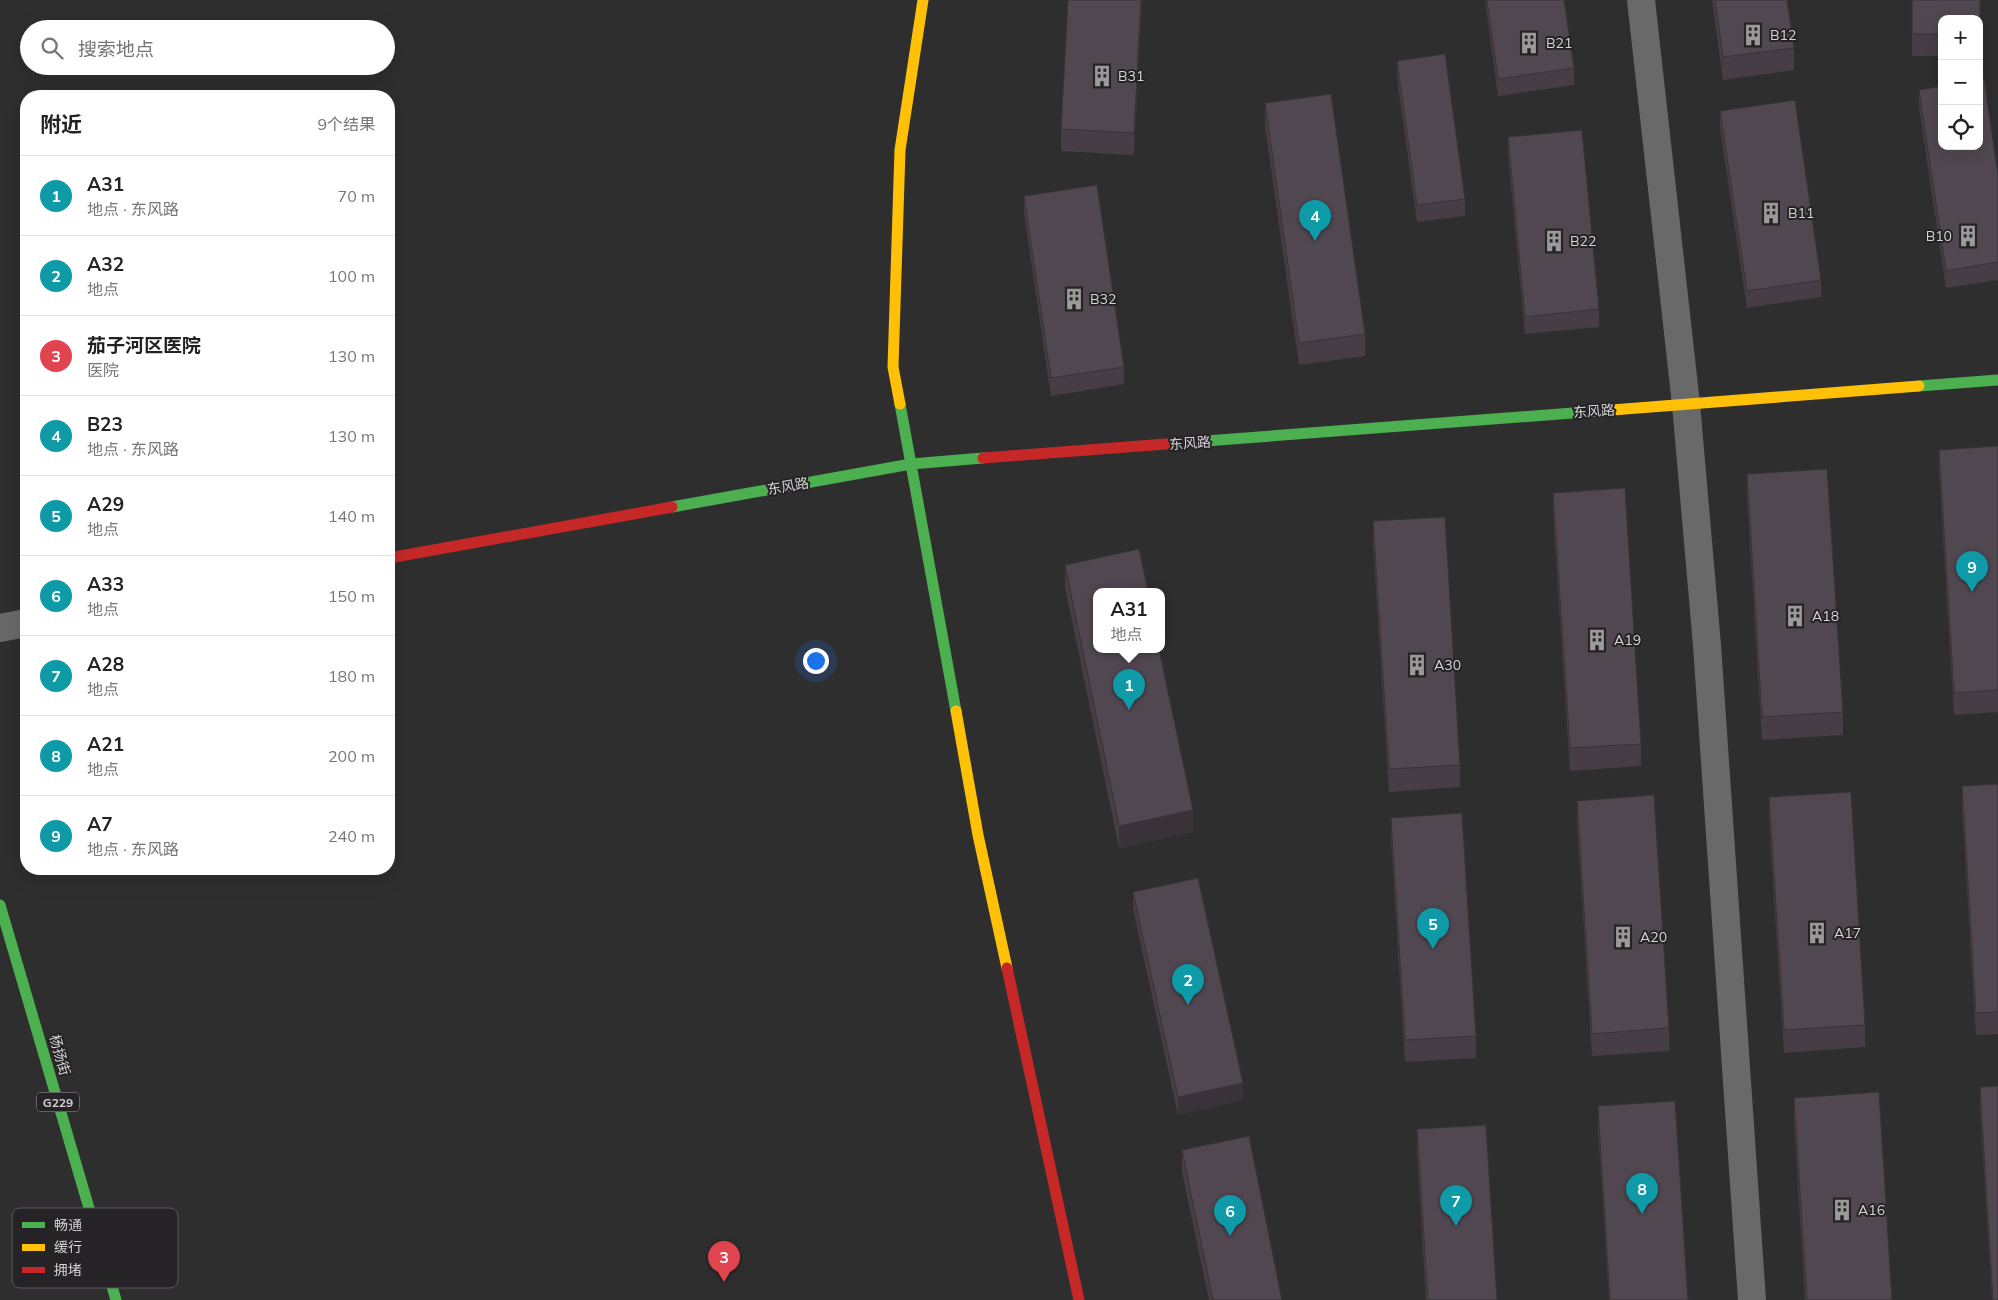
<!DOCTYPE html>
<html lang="zh">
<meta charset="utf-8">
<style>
:root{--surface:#fff;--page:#f6f6f6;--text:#222;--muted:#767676;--line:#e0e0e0;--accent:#2563eb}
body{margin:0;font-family:Mulish,"Noto Sans SC",sans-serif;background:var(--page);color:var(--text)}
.controls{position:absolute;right:15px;top:15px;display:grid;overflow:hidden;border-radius:10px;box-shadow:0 5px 20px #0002}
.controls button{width:45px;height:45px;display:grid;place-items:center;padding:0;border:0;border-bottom:1px solid var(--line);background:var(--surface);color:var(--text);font:25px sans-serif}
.you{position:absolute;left:815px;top:660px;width:18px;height:18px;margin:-12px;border:4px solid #fff;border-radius:50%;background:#1a73e8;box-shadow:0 0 0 8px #1a73e833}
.badge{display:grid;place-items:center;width:32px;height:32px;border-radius:50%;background:var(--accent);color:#fff;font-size:16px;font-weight:700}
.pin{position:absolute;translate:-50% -41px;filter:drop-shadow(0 1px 2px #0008)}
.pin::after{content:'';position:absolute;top:26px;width:18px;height:15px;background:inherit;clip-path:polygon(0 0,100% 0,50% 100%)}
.popup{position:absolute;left:1093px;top:588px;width:72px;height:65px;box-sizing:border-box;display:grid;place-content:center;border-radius:10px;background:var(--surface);filter:drop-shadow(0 1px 4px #0005);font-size:16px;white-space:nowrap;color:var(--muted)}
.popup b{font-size:19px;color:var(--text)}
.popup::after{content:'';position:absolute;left:50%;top:100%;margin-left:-10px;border:10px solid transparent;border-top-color:var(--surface)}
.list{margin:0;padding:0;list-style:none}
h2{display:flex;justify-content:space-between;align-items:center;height:65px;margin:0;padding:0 20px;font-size:21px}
h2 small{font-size:16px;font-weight:400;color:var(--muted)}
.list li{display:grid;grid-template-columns:32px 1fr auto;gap:15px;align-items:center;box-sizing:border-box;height:80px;padding:0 20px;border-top:1px solid var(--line)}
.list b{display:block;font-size:19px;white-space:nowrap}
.list p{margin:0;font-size:16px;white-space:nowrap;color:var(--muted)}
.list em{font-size:16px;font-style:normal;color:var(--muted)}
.icon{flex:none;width:28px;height:28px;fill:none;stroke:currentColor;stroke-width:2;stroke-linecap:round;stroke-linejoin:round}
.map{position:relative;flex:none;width:1998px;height:1300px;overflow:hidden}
.search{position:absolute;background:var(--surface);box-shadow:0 5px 20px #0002;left:20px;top:20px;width:375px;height:55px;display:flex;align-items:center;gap:12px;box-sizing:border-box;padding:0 18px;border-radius:28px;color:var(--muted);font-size:19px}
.panel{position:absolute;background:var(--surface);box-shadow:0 5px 20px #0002;left:20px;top:90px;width:375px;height:785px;border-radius:20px}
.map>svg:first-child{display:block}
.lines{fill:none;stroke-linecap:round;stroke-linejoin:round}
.street{stroke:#696969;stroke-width:28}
.fast{stroke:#4caf50;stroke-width:11}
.slow{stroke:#ffc107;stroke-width:11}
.jam{stroke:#c62828;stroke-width:11}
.wall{fill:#463d46}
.shaded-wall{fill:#393239}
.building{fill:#514751;stroke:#393239}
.labels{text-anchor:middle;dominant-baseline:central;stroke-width:4;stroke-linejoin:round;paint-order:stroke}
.shield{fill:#262326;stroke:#a09ea0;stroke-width:1}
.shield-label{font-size:12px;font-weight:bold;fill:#d5d3d4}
.poi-label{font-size:14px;fill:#d5d3d4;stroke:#262326;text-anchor:start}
.street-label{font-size:14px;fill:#d5d3d4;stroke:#262326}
.key{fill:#262326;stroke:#5b585a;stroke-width:1}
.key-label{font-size:14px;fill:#d5d3d4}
</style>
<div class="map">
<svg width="1998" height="1300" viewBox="0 0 1998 1300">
<rect width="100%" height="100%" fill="#2f2e2f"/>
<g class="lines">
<path class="street" d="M1641,0l45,404 21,241 45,655
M0,628l26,-5"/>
<path class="fast" d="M1919,386l79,-6
M900,404l56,307
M1179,443l433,-33
M672,507l239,-43 72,-6
M0,905l116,395"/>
<path class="slow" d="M900,404l-7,-37 7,-217 23,-150
M1612,410l307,-24
M956,711l22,124 29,133"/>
<path class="jam" d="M983,458l196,-15
M389,558l283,-51
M1007,968l72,332"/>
</g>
<path class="wall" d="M1142,0l-8,155 -73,-4v-22z
M1485,0h79l10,68v17l-76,11z
M1712,0h75l7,48v22l-71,10z
M1912,0h68v56h-1v-37h-37v37h-30z
M1397,61l68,138v17l-48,6 -20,-144z
M1919,90l79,84v106l-52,8 -27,-181z
M1265,103l100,231v22l-66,9 -34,-239z
M1720,111l101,169v17l-74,11 -27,-180z
M1508,137l91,172v18l-74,7 -17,-179z
M1024,196l100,171v17l-73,12 -27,-183z
M1998,446v266l-44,3 -15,-243v-22z
M1747,474l96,238v23l-81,5 -15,-243z
M1553,493l88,251v22l-71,5 -17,-256z
M1373,521l87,244v22l-71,5 -16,-249z
M1065,565l128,267 -74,16 -54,-261z
M1998,784v250l-22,1 -14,-227v-22z
M1769,797l96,228v22l-81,6 -15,-233z
M1577,801l92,227v23l-77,5 -15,-233z
M1391,818l85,218v22l-71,4 -14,-222z
M1133,892l110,208 -65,15 -45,-206z
M1980,1087l18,213h-6l-12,-191z
M1794,1098l98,202h-87l-11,-180z
M1598,1106l90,194h-79l-11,-172z
M1417,1129l80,171h-71l-9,-149z
M1182,1150l100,150h-73l-27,-128z"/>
<path class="shaded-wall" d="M1141,0h1l-8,155v-22z
M1193,810v22l-74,16v-22z
M1243,1083v17l-65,15v-18z"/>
<path class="building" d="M1068,0h73l-7,133 -73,-4z
M1487,0h77l10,68 -76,11z
M1715,0h72l7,48 -71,9z
M1912,0h68v34h-1v-15h-37v15h-30z
M1445,54l20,145 -48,6 -20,-144z
M1984,79l14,95v88l-52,9 -27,-181 23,-4v60h37v-66z
M1331,94l34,240 -66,9 -34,-240z
M1795,100l26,180 -74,11 -27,-180z
M1582,130l17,179 -74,8 -17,-180z
M1097,185l27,182 -73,11 -27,-182z
M1998,446v244l-44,3 -15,-243z
M1827,469l16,243 -81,5 -15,-243z
M1625,488l16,256 -71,4 -17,-255z
M1445,517l15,248 -71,4 -16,-248z
M1139,549l9,42h-52v58h63l34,161 -74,16 -54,-261z
M1998,784v228l-22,1 -14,-227z
M1851,792l14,233 -81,5 -15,-233z
M1654,795l15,233 -77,6 -15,-233z
M1462,813l14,223 -71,4 -14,-222z
M1198,878l45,205 -65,14 -45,-205z
M1998,1086v214h-5l-13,-213z
M1879,1092l13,208h-85l-13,-202z
M1675,1101l13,199h-78l-12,-194z
M1486,1125l11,175h-69l-11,-171z
M1249,1136l33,164h-69l-31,-150z"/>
<defs>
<g id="building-bare" transform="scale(1.725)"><path d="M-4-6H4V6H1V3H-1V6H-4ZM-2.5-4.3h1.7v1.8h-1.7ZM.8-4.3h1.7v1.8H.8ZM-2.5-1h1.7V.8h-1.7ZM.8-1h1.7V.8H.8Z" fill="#9b999a" stroke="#262326" stroke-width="2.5" paint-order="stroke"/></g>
</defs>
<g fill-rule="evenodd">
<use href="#building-bare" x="1753" y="35"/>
<use href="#building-bare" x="1529" y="43"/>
<use href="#building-bare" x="1102" y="76"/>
<use href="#building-bare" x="1771" y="213"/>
<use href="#building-bare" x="1968" y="236"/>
<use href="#building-bare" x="1554" y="241"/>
<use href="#building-bare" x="1074" y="299"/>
<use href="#building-bare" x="1795" y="616"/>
<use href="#building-bare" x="1597" y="640"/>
<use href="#building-bare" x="1417" y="665"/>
<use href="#building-bare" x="1817" y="933"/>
<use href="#building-bare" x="1623" y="937"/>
<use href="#building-bare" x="1842" y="1210"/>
</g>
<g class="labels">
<rect class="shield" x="37" y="1092.5" width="42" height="19" rx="4"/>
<g class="shield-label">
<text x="58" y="1102">G229</text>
</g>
<g class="poi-label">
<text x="1770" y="35">B12</text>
<text x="1546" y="43">B21</text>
<text x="1118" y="76">B31</text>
<text x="1788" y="213">B11</text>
<text x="1952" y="236" text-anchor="end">B10</text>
<text x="1570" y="241">B22</text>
<text x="1090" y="299">B32</text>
<text x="1812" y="616">A18</text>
<text x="1614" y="640">A19</text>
<text x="1434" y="665">A30</text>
<text x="1834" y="933">A17</text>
<text x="1640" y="937">A20</text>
<text x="1858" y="1210">A16</text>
</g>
<g class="street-label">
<text transform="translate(1594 411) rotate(-4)">东风路</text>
<text transform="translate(1190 443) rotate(-4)">东风路</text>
<text transform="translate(788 486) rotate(-10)">东风路</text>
<text transform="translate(60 1055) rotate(74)">杨扬街</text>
</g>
</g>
<rect x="12" y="1208" width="166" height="80" rx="8" class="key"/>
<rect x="22" y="1222" width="23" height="6" fill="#4caf50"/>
<rect x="22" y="1244" width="23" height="7" fill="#ffc107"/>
<rect x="22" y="1267" width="23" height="6" fill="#c62828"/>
<g class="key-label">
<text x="54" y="1230">畅通</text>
<text x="54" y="1252">缓行</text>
<text x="54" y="1275">拥堵</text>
</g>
</svg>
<div class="controls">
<button>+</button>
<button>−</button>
<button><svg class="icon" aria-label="locate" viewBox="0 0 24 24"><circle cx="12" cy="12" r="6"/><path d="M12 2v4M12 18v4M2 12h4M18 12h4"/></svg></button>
</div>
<div class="you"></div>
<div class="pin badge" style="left:1129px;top:710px;background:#0f9aa8">1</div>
<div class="popup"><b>A31</b>地点</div>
<div class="pin badge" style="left:1188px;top:1005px;background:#0f9aa8">2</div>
<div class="pin badge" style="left:724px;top:1282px;background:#e0444e">3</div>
<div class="pin badge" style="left:1315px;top:241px;background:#0f9aa8">4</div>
<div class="pin badge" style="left:1433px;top:949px;background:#0f9aa8">5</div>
<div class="pin badge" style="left:1230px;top:1236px;background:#0f9aa8">6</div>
<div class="pin badge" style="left:1456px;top:1226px;background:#0f9aa8">7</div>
<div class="pin badge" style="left:1642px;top:1214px;background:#0f9aa8">8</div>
<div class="pin badge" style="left:1972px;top:592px;background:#0f9aa8">9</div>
<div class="search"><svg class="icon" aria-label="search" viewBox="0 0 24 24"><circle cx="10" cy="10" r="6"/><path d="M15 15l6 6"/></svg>搜索地点</div>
<section class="panel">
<h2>附近<small>9个结果</small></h2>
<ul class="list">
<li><span class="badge" style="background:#0f9aa8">1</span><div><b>A31</b><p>地点 · 东风路</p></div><em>70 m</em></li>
<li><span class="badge" style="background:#0f9aa8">2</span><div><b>A32</b><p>地点</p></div><em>100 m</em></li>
<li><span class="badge" style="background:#e0444e">3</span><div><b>茄子河区医院</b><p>医院</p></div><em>130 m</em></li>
<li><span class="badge" style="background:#0f9aa8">4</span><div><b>B23</b><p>地点 · 东风路</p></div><em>130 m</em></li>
<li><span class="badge" style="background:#0f9aa8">5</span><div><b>A29</b><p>地点</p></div><em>140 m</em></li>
<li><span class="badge" style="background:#0f9aa8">6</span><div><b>A33</b><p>地点</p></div><em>150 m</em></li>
<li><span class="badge" style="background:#0f9aa8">7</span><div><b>A28</b><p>地点</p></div><em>180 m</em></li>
<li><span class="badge" style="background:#0f9aa8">8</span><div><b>A21</b><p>地点</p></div><em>200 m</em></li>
<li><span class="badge" style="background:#0f9aa8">9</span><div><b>A7</b><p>地点 · 东风路</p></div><em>240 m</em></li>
</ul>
</section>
</div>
